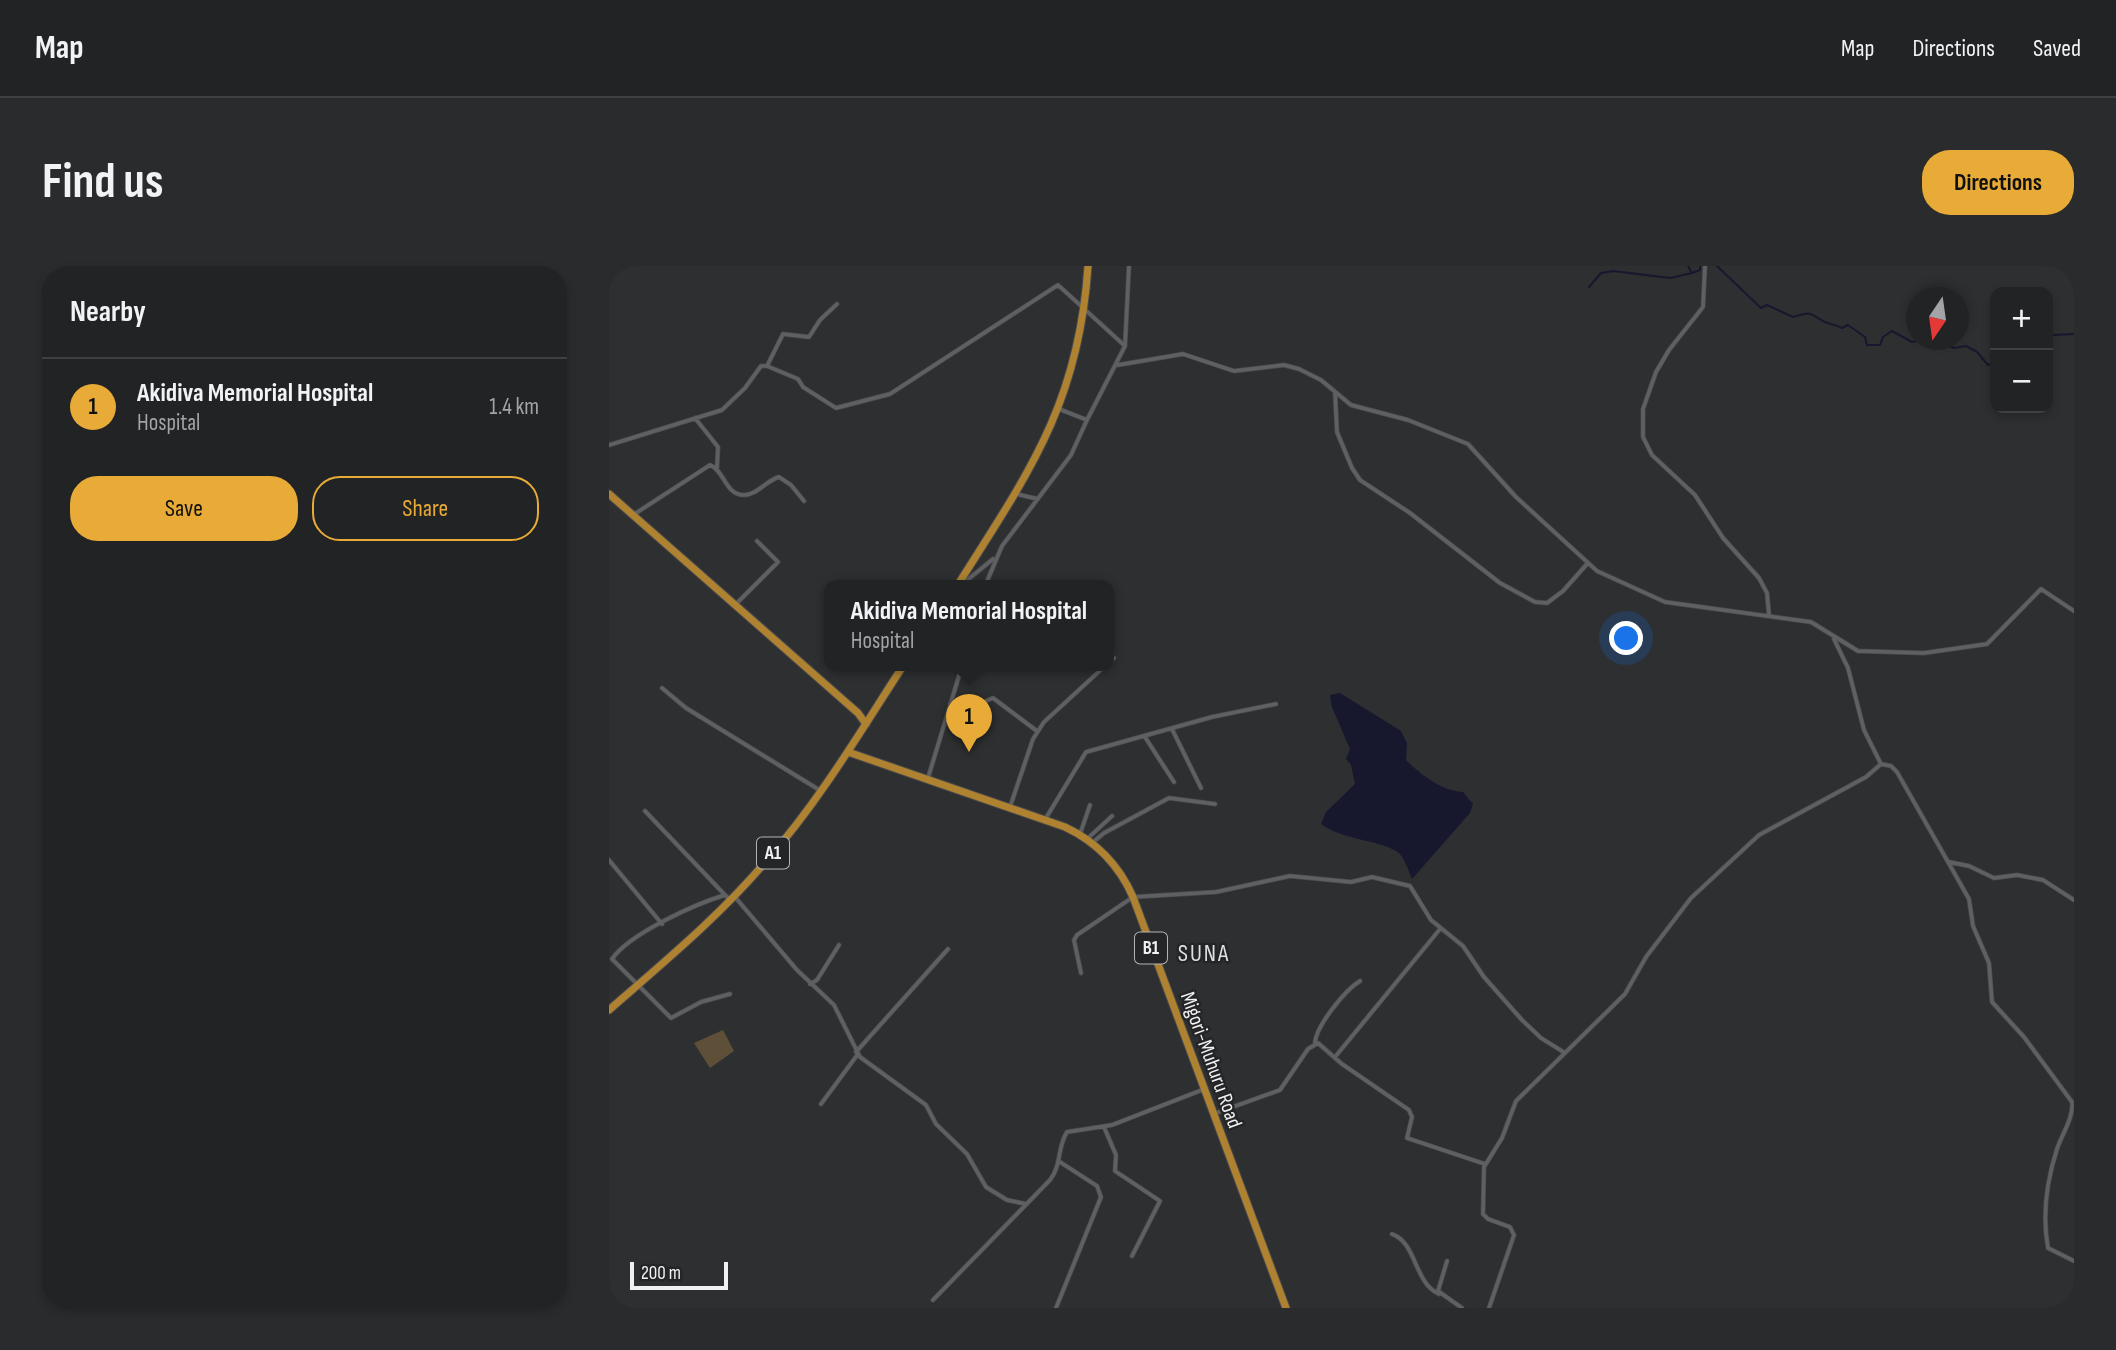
<!DOCTYPE html>
<meta charset="utf-8">
<style>
:root{--surface:#222325;--page:#2a2b2d;--text:#f1f3f6;--muted:#a2a4a7;--line:#3f4042;--accent:#e8ab37}
body{margin:0;font-family:"Sofia Sans Condensed",sans-serif;background:var(--page);color:var(--text)}
.controls{position:absolute;right:21px;top:21px;display:grid;overflow:hidden;border-radius:14px;box-shadow:0 4px 10px #0003}
.controls button{width:63px;height:63px;display:grid;place-items:center;padding:0;border:0;border-bottom:2px solid var(--line);background:var(--surface);color:var(--text);font:35px sans-serif}
.compass{position:absolute;left:1297px;top:21px;width:63px;height:63px;border-radius:50%;background:var(--surface);box-shadow:0 4px 10px #0003;rotate:193deg}
.scale{position:absolute;left:21px;bottom:18px;width:98px;box-sizing:border-box;padding-left:7px;border:4px solid #f1f1f3;border-top:0;font-size:19px;line-height:24px;white-space:nowrap;color:#f1f1f3;-webkit-text-stroke:5px #242527;paint-order:stroke}
.you{position:absolute;left:1018px;top:373px;width:24px;height:24px;margin:-18px;border:5px solid #fff;border-radius:50%;background:#1a73e8;box-shadow:0 0 0 10px #1a73e833}
.badge{display:grid;place-items:center;width:46px;height:46px;border-radius:50%;background:var(--accent);color:#111;font-size:23px;font-weight:700}
.pin{position:absolute;translate:-50% -58px;filter:drop-shadow(0 2px 4px #0008)}
.pin::after{content:'';position:absolute;top:37px;width:24px;height:21px;background:inherit;clip-path:polygon(0 0,100% 0,50% 100%)}
.popup{position:absolute;left:215px;top:314px;width:290px;height:91px;box-sizing:border-box;display:grid;place-content:center;border-radius:14px;background:var(--surface);filter:drop-shadow(0 2px 5px #0005);font-size:23px;white-space:nowrap;color:var(--muted)}
.popup b{font-size:26px;color:var(--text)}
.popup::after{content:'';position:absolute;left:50%;top:100%;margin-left:-14px;border:14px solid transparent;border-top-color:var(--surface)}
.list{margin:0;padding:0;list-style:none}
h2{display:flex;justify-content:space-between;align-items:center;height:91px;margin:0;padding:0 28px;font-size:30px}
h2 small{font-size:23px;font-weight:400;color:var(--muted)}
.list li{display:grid;grid-template-columns:46px 1fr auto;gap:21px;align-items:center;box-sizing:border-box;height:98px;padding:0 28px;border-top:2px solid var(--line)}
.list b{display:block;font-size:26px;white-space:nowrap}
.list p{margin:0;font-size:23px;white-space:nowrap;color:var(--muted)}
.list em{font-size:23px;font-style:normal;color:var(--muted)}
.actions{display:flex;gap:14px;padding:21px 28px}
.actions a{flex:1;padding:16px 0;border:2px solid var(--accent);border-radius:28px;text-align:center;font-size:24px;color:var(--accent)}
.actions .main{background:var(--accent);color:#111}
.map{position:relative;flex:none;width:1465px;height:1042px;overflow:hidden;border-radius:28px}
header{display:flex;align-items:center;gap:42px;box-sizing:border-box;height:98px;padding:0 35px;background:var(--surface);border-bottom:2px solid var(--line)}
header strong{font-size:33px}
nav{display:flex;gap:38px;margin-inline-start:auto;font-size:24px}
.intro{display:flex;align-items:center;justify-content:space-between;box-sizing:border-box;height:168px;padding:0 42px}
h1{margin:0;font-size:49px}
.button{padding:18px 32px;border-radius:28px;background:var(--accent);color:#111;font-size:24px;font-weight:700}
main{display:flex;gap:42px;padding:0 42px}
aside{flex:1;background:var(--surface);border-radius:28px;box-shadow:0 4px 10px #0003}
.map>svg:first-child{display:block}
.green{fill:#5e5038}
.water{fill:#17172e}
.lines{fill:none;stroke-linecap:round;stroke-linejoin:round}
.stream{stroke:#17172e;stroke-width:2}
.minor-casing{stroke:#4b4b4d;stroke-width:5}
.highway-casing{stroke:#4b4b4d;stroke-width:9}
.minor{stroke:#5f6063;stroke-width:3.5}
.highway{stroke:#ae8230;stroke-width:7}
.labels{text-anchor:middle;dominant-baseline:central;stroke-width:5;stroke-linejoin:round;paint-order:stroke}
.shield{fill:#242527;stroke:#b4b4b6;stroke-width:2}
.shield-label{font-size:19px;font-weight:bold;fill:#f1f1f3}
.street-label{font-size:21px;fill:#f1f1f3;stroke:#242527}
.quarter-label{font-size:24px;letter-spacing:2px;fill:#dfdfe3;stroke:#242527}
</style>
<header>
<strong>Map</strong>
<nav><a>Map</a><a>Directions</a><a>Saved</a></nav>
</header>
<div class="intro"><h1>Find us</h1><a class="button">Directions</a></div>
<main>
<aside>
<h2>Nearby<small></small></h2>
<ul class="list">
<li><span class="badge">1</span><div><b>Akidiva Memorial Hospital</b><p>Hospital</p></div><em>1.4 km</em></li>
</ul>
<div class="actions"><a class="main">Save</a><a>Share</a></div>
</aside>
<div class="map">
<svg width="1465" height="1042" viewBox="0 0 1465 1042">
<rect width="100%" height="100%" fill="#2e2f31"/>
<path class="green" d="M114,764l11,21 -24,17 -16,-25z"/>
<path class="water" d="M731,427l61,38 6,12 -1,17c15,15 36,31 57,32l10,12 -3,9 -58,66c-3,-7 -7,-19 -12,-25 -15,-14 -56,-13 -79,-30l5,-12 29,-28 -4,-19 -5,-6 4,-10 -18,-42 -2,-12z"/>
<g class="lines">
<path class="stream" d="M1079,0l4,7 8,-3v-4
M1108,0l44,42 6,-3 26,12c22,-6 14,-4 32,5 6,3 11,2 17,6l6,-3 17,12 2,8h13l3,-8 9,-6 20,11 9,-2
M980,21l12,-14 12,-2 57,7 22,-5
M1327,74l18,8 12,-2 11,6 11,13 7,-3
M1439,78l4,-9 22,-1"/>
<g class="minor-casing">
<path id="minor" d="M1096,0l-2,41 -34,43 -13,22 -13,37v28l9,18 43,40 28,43 36,40 8,15 2,22
M509,99l65,-11 51,17 50,-6 15,4 22,11 30,25 57,15 60,24 48,53 81,74 68,31 146,20 47,29 66,2 63,-9 54,-55 33,22
M158,100l31,13 5,8 33,21 54,-14 168,-109 67,61
M726,126l2,40 15,36 8,12 50,33 90,70 35,19 12,1 16,-12 24,-27
M450,143l28,11 38,-74 4,-80
M86,152l23,29 -1,21
M0,179l113,-35 23,-22 16,-22h6l16,-32 26,3 11,-17 17,-16
M407,228l22,5
M24,249l77,-50c14,5 15,29 33,30 13,1 24,-15 36,-18l12,8 13,16
M351,320l33,-27
M376,320l17,-40 69,-91 16,-35
M128,337l41,-41 -21,-21
M1225,373l14,29 16,62 17,34
M500,396l5,-4
M53,422l24,20 135,83
M341,438l9,-2 13,5 21,-9 44,33
M563,463l29,59
M536,471l29,45
M1272,498l10,2 6,6 72,127 4,27 16,37 3,39 32,35 48,65c2,15 -10,32 -15,47 -10,31 -15,66 -9,99l26,13
M319,512l34,-112
M401,541l23,-68 11,-17 61,-56
M36,545l80,84
M437,552l40,-66 126,-35 64,-13
M471,568l10,-29
M478,573l25,-23
M483,577l12,-10 65,-35 46,6
M0,594l53,64
M1340,596l20,4 25,12 23,-3 26,5 31,20
M126,631l62,73 37,35 26,52 66,48 10,19 31,30 19,33 21,13 19,4
M120,633l-4,-4c-30,9 -96,39 -113,64l59,59 30,-16 29,-8
M472,707l-7,-33 3,-5 56,-38 83,-5 74,-16 61,6 21,-5 38,9 21,34 32,26 21,31 38,43 19,18 24,15
M201,718l7,-4 22,-35
M706,776c2,-17 30,-52 45,-61
M247,786l92,-103
M726,791l105,-128
M212,838l37,-50
M607,847l64,-23 28,-41 10,-6 24,21 67,46 3,7 -5,21 78,26
M495,861l12,28 -1,16 45,30 -28,55
M783,968c25,9 22,49 47,60
M838,995l-9,30 24,17
M324,1034l117,-120c12,-15 7,-33 17,-48l45,-7 90,-35
M447,1042l45,-111 -4,-11 -37,-24
M880,1042l25,-73 -4,-8 -22,-8 -5,-5 1,-47 18,-29 14,-37 109,-107 21,-37 45,-59 68,-63 107,-58 15,-13"/>
</g>
<g class="highway-casing">
<path id="highway" d="M0,228l249,219 8,11
M348,320c71,-112 122,-182 131,-320
M239,486l217,75c32,15 54,38 68,70l153,411
M0,744c55,-48 112,-95 159,-151 52,-59 92,-127 135,-193"/>
</g>
<use href="#minor" class="minor"/>
<use href="#highway" class="highway"/>
</g>
<g class="labels">
<g class="shield">
<rect x="148" y="571.5" width="32" height="31" rx="5"/>
<rect x="526" y="666.5" width="32" height="31" rx="5"/>
</g>
<g class="shield-label">
<text x="164" y="587">A1</text>
<text x="542" y="682">B1</text>
</g>
<g class="street-label">
<text transform="translate(602 794) rotate(70)">Migori-Muhuru Road</text>
</g>
<g class="quarter-label">
<text x="595" y="687">SUNA</text>
</g>
</g>
</svg>
<div class="controls">
<button>+</button>
<button>−</button>
</div>
<svg class="compass" viewBox="-18 -18 36 36"><path d="M0-13l5 13h-10z" fill="#e53935"/><path d="M0 13l5-13h-10z" fill="#a2a4a7"/></svg>
<div class="scale">200 m</div>
<div class="you"></div>
<div class="pin badge" style="left:360px;top:486px">1</div>
<div class="popup"><b>Akidiva Memorial Hospital</b>Hospital</div>
</div>
</main>
